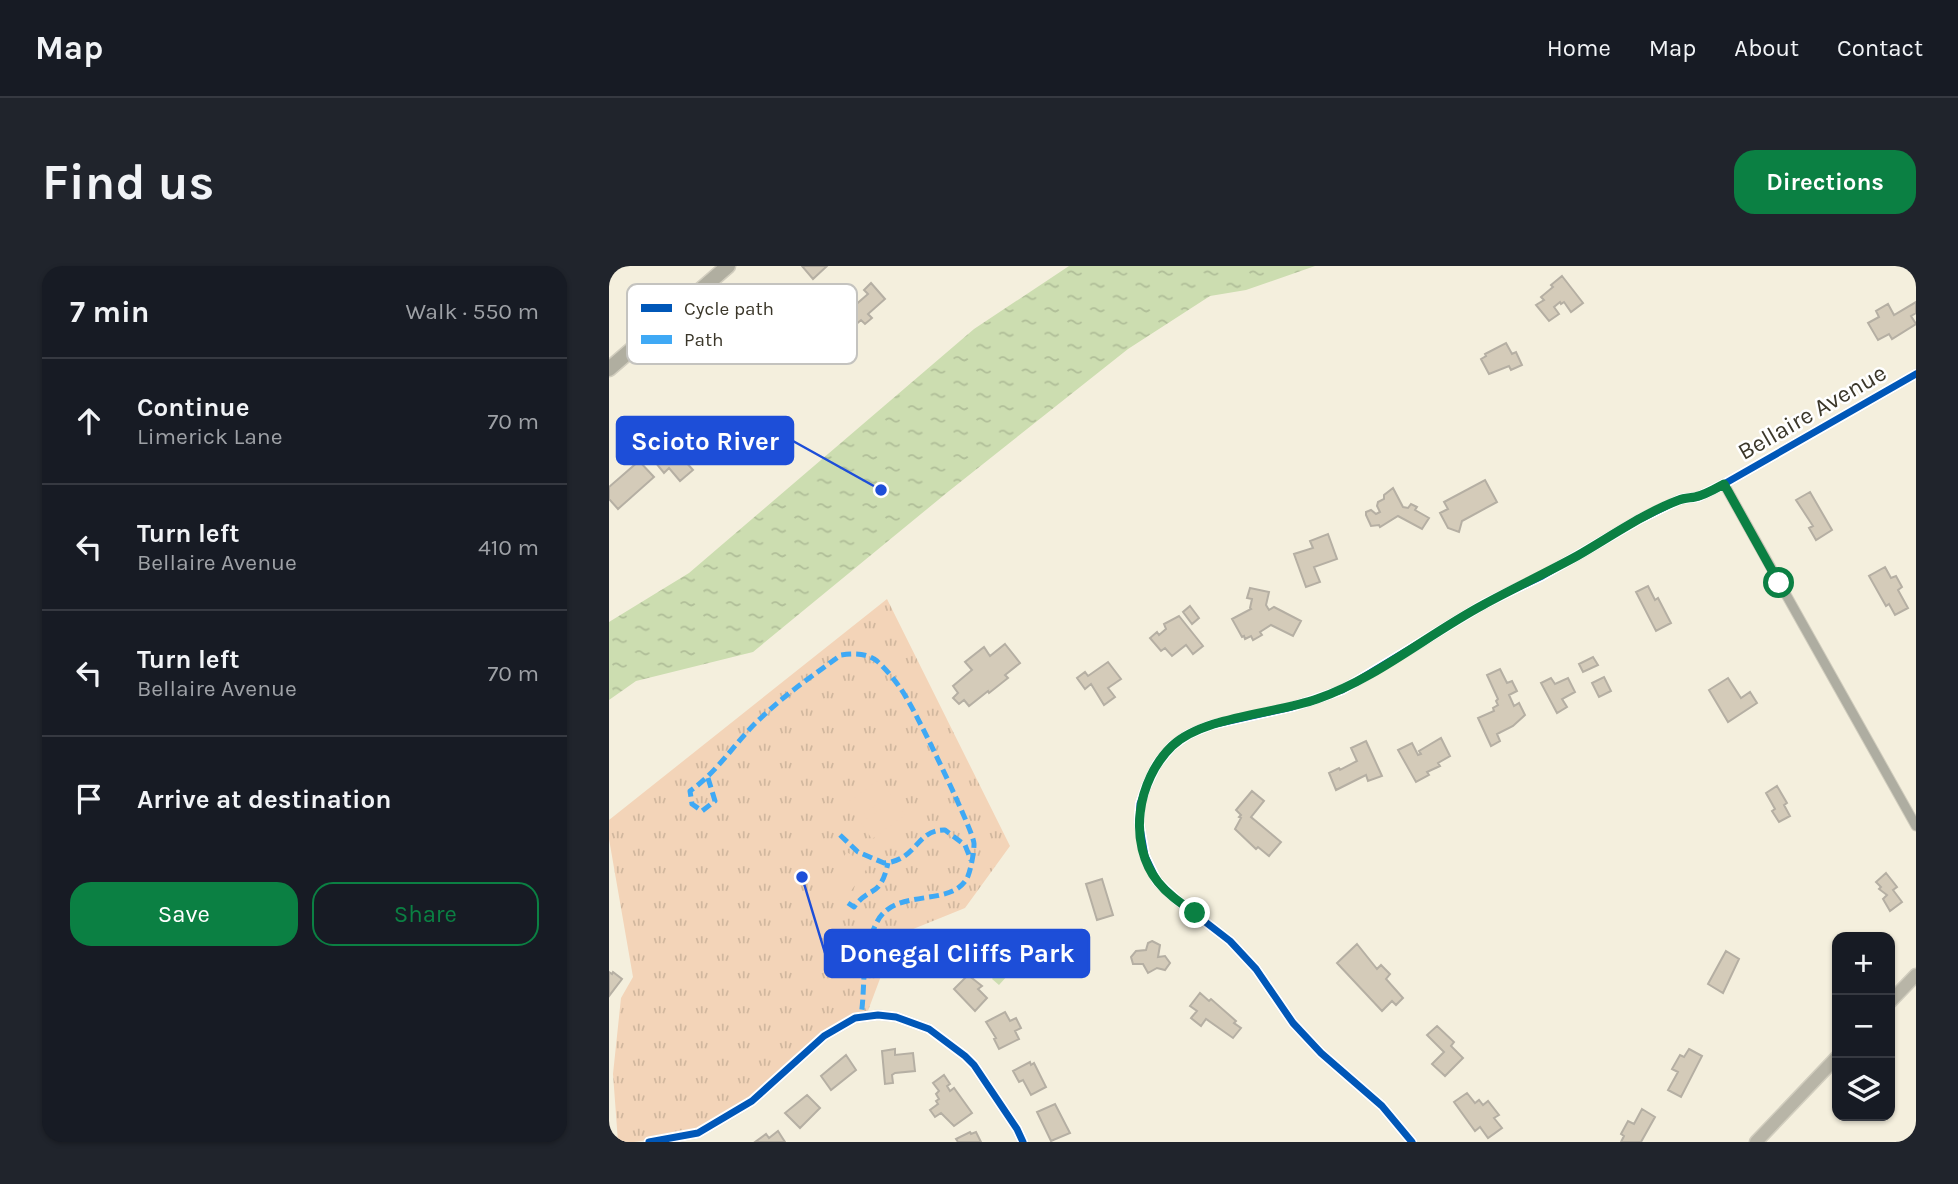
<!DOCTYPE html>
<meta charset="utf-8">
<style>
:root{--surface:#171b24;--page:#20242c;--text:#f1f3f6;--muted:#9ea1a6;--line:#363941;--accent:#0b8043}
body{margin:0;font-family:Karla,sans-serif;background:var(--page);color:var(--text)}
.controls{position:absolute;right:21px;bottom:21px;display:grid;overflow:hidden;border-radius:14px;box-shadow:0 2px 5px #0004}
.controls button{width:63px;height:63px;display:grid;place-items:center;padding:0;border:0;border-bottom:2px solid var(--line);background:var(--surface);color:var(--text);font:35px sans-serif}
.stop{position:absolute;width:21px;height:21px;margin:-16px;border:5px solid #0b8043;border-radius:50%;background:#fff}
.stop.end{background:#0b8043;border-color:#fff;box-shadow:0 2px 7px #0008}
.list{margin:0;padding:0;list-style:none}
h2{display:flex;justify-content:space-between;align-items:center;height:91px;margin:0;padding:0 28px;font-size:30px}
h2 small{font-size:23px;font-weight:400;color:var(--muted)}
.list li{display:grid;grid-template-columns:46px 1fr auto;gap:21px;align-items:center;box-sizing:border-box;height:126px;padding:0 28px;border-top:2px solid var(--line)}
.list b{display:block;font-size:26px;white-space:nowrap}
.list p{margin:0;font-size:23px;white-space:nowrap;color:var(--muted)}
.list em{font-size:23px;font-style:normal;color:var(--muted)}
.actions{display:flex;gap:14px;padding:21px 28px}
.actions a{flex:1;padding:16px 0;border:2px solid var(--accent);border-radius:21px;text-align:center;font-size:24px;color:var(--accent)}
.actions .main{background:var(--accent);color:#fff}
.icon{flex:none;width:38px;height:38px;fill:none;stroke:currentColor;stroke-width:2;stroke-linecap:round;stroke-linejoin:round}
.map{position:relative;flex:none;width:1307px;height:876px;overflow:hidden;border-radius:21px}
header{display:flex;align-items:center;gap:42px;box-sizing:border-box;height:98px;padding:0 35px;background:var(--surface);border-bottom:2px solid var(--line)}
header strong{font-size:33px}
nav{display:flex;gap:38px;margin-inline-start:auto;font-size:24px}
.intro{display:flex;align-items:center;justify-content:space-between;box-sizing:border-box;height:168px;padding:0 42px}
h1{margin:0;font-size:49px}
.button{padding:18px 32px;border-radius:21px;background:var(--accent);color:#fff;font-size:24px;font-weight:700}
main{display:flex;gap:42px;padding:0 42px}
aside{flex:1;background:var(--surface);border-radius:21px;box-shadow:0 2px 5px #0004}
.map>svg:first-child{display:block}
.grass{fill:url(#grass-tufts)}
.pitch{fill:#f3d4b8}
.water{fill:url(#water-ripples)}
.building{fill:#d4cbb9;stroke:#b5afa3;stroke-width:2}
.lines{fill:none;stroke-linecap:round;stroke-linejoin:round}
.street-casing{stroke:#d1cdbe;stroke-width:11}
.secondary-casing{stroke:#d1cdbe;stroke-width:15}
.primary-casing{stroke:#d1cdbe;stroke-width:17}
.street{stroke:#aeada1;stroke-width:9}
.secondary{stroke:#b8b5a7;stroke-width:12}
.primary{stroke:#b0aea0;stroke-width:14}
.quiet{stroke:#3fa9f5;stroke-width:5;stroke-dasharray:10 5;stroke-linecap:butt}
.cycleway-casing{stroke:#fff;stroke-width:11}
.cycleway{stroke:#0057b8;stroke-width:7}
.route{stroke:#0b8043;stroke-width:9}
.labels{text-anchor:middle;dominant-baseline:central;stroke-width:5;stroke-linejoin:round;paint-order:stroke}
.street-label{font-size:24px;fill:#3b372a;stroke:#fff}
.key{fill:#fff;stroke:#c4c3bf;stroke-width:2}
.key-label{font-size:19px;fill:#3b372a}
.leader{fill:none;stroke:#1d4ed8;stroke-width:2.5}
.callout-dot{fill:#1d4ed8;stroke:#fff;stroke-width:2.5}
.callout{fill:#1d4ed8;stroke:#1d4ed8;stroke-width:2.5}
.callout-label{font-size:26px;text-anchor:middle;font-weight:bold;fill:#fff}
</style>
<header>
<strong>Map</strong>
<nav><a>Home</a><a>Map</a><a>About</a><a>Contact</a></nav>
</header>
<div class="intro"><h1>Find us</h1><a class="button">Directions</a></div>
<main>
<aside>
<h2>7 min<small>Walk · 550 m</small></h2>
<ul class="list">
<li><svg class="icon" aria-label="ahead" viewBox="0 0 24 24"><path d="M12 20V5M6 11l6-6 6 6"/></svg><div><b>Continue</b><p>Limerick Lane</p></div><em>70 m</em></li>
<li><svg class="icon" aria-label="left" viewBox="0 0 24 24"><path d="M17 20v-9H6M10 6l-5 5 5 5"/></svg><div><b>Turn left</b><p>Bellaire Avenue</p></div><em>410 m</em></li>
<li><svg class="icon" aria-label="left" viewBox="0 0 24 24"><path d="M17 20v-9H6M10 6l-5 5 5 5"/></svg><div><b>Turn left</b><p>Bellaire Avenue</p></div><em>70 m</em></li>
<li><svg class="icon" aria-label="arrive" viewBox="0 0 24 24"><path d="M6 21V4h12l-3 4 3 4H6"/></svg><div><b>Arrive at destination</b></div></li>
</ul>
<div class="actions"><a class="main">Save</a><a>Share</a></div>
</aside>
<div class="map">
<svg width="1307" height="876" viewBox="0 0 1307 876">
<defs>
<pattern id="grass-tufts" width="24" height="20" patternUnits="userSpaceOnUse" patternTransform="scale(1.75)"><rect width="24" height="20" fill="#f3d4b8"/><path d="M3 7l-1-3M5 7V3M7 7l1-3M15 17l-1-3M17 17v-4M19 17l1-3" fill="none" stroke="#d1b79e"/></pattern>
<pattern id="water-ripples" width="26" height="14" patternUnits="userSpaceOnUse" patternTransform="scale(1.75)"><rect width="26" height="14" fill="#ccddb0"/><path d="M2 4q2-2 4 0t4 0M15 11q2-2 4 0t4 0" fill="none" stroke="#b0be98"/></pattern>
</defs>
<rect width="100%" height="100%" fill="#f4efdd"/>
<path class="grass" d="M278,333l123,247 -45,62 -69,28 -30,80 -17,4 -97,81 -54,32 -64,9h-16l-5,-68 8,-76 12,-21 -24,-138v-19z"/>
<path class="pitch" d="M271,513l11,16 -34,23 -10,-15z
M285,534l11,15 -33,24 -11,-16z
M238,586l21,15 -25,35 -21,-15z"/>
<path class="water" d="M460,0h246l-69,24 -36,6 -82,53 -179,142 -196,161 -117,29 -27,19v-78l80,-49 285,-244z
M383,693l16,16 -9,10 -7,-6 3,-4 -9,-9z"/>
<path class="building" d="M193,0h25l-14,13z
M953,10l21,27 -12,9 -7,-10 -3,2 -1,-2 -6,5 5,7 -10,7 -13,-16 8,-5 -3,-3 12,-10 -2,-2z
M262,17l14,16 -17,15 4,4 -7,6 -4,-4 -8,7 -22,-25 10,-9 12,14 15,-13 -4,-4z
M1307,36v11l-5,3 5,8 -24,15 -3,-5 -11,6 -10,-17 11,-6 -3,-6 12,-7 6,11z
M897,77l6,11 4,-2 6,13 -11,5 -2,-4 -20,8 -8,-15 5,-3 -1,-2z
M64,162l20,24 -9,8 9,10 -13,11 -11,-13 -5,5 -18,-22z
M30,195l15,16 -36,32 -9,-10v-12z
M876,214l12,22 -35,19 -3,11 -11,-4 -8,-15 8,-4 -4,-7z
M784,222l10,19 5,1 3,-4 6,3 -2,3 14,8 -7,11 -24,-13 -18,11 -1,-2 -8,1 -5,-11v-3l5,-2 5,4 4,-2 -3,-6 1,-4 6,-3v-4z
M1201,226l22,38 -16,10 -7,-12 4,-2 -17,-26z
M719,268l9,25 -23,8 6,15 -14,5 -12,-33 19,-6 -3,-7z
M1276,301l6,11 5,-2 6,11 -4,3 10,18 -13,7 -6,-11 -3,2 -17,-30z
M1039,320l7,14 3,-2 13,25 -15,8 -20,-39z
M641,322l19,4 -3,13 3,5 5,-3 27,14 -8,15 -22,-11 -11,7 2,3 -9,5 -2,-4 -6,3 -1,-3 -2,1 -10,-18 19,-10 -1,-1 2,-9 -5,-1z
M581,340l9,12 -7,6 -9,-12z
M570,350l24,30 -10,8 -7,-9 -14,11 -7,-8 -4,3 -11,-13 7,-6 2,3 7,-6 -2,-5z
M396,378l15,19 -15,12 3,3 -19,15 -1,-2 -19,15 -5,-6 -5,4 -6,-6 5,-5 -5,-7 19,-16 -7,-8 19,-15 6,9z
M984,391l5,8 -15,7 -4,-8z
M499,396l13,17 -13,9 7,9 -11,8 -13,-21 -6,5 -8,-11 8,-6 3,4z
M891,403l7,14 5,-2 5,10 -8,4 5,11 5,-3 6,12 -12,11 -16,8 3,7 -9,5 -13,-28 16,-7 -1,-3 5,-3 -2,-4 2,-2 -11,-24z
M995,411l7,14 -12,6 -7,-14z
M942,412l4,6 13,-6 7,14 -13,7 5,8 -10,6 -16,-30z
M1119,412l13,20 9,-6 7,11 -29,19 -19,-32z
M832,472l9,18 -12,7 2,3 -13,6 2,3 -13,7 -18,-32 14,-7 6,12 3,-1 -2,-3z
M757,475l16,35 -14,5 -2,-6 -30,15 -7,-17 10,-5 1,2 17,-9 -6,-13z
M1168,520l10,17 -3,2 6,11 -11,6 -7,-11 3,-2 -9,-16z
M643,525l12,10 -13,16 30,25 -12,14 -11,-9 -2,2 -21,-20 6,-11 -2,-1 2,-2 -5,-5z
M1277,607l11,14 -4,3 9,12 -12,9 -7,-12 4,-4 -8,-6 2,-2 -5,-5z
M493,613l11,36 -16,5 -11,-36z
M543,675l8,4 -2,12 7,-1 5,7 -5,7 -8,-2 -9,5 -5,-9h-10l-2,-7 5,-6 10,-1 2,-7z
M748,678l20,25 4,-4 9,9 -4,5 17,19 -7,7 -4,-4 -10,10 -45,-48z
M1117,685l13,8 -16,34 -15,-9z
M0,706l3,2 1,-2 9,7 -13,17z
M359,709l14,11 -4,3 9,9 -12,13 -21,-22z
M591,727l9,8 2,-2 25,22 -2,2 7,5 -8,10 -27,-19 -5,7 -10,-8 6,-7 -7,-5z
M396,746l5,9 6,-3 5,10 -6,3 4,8 -20,10 -5,-10 2,-1 -10,-16z
M828,760l17,16 -3,4 12,12 -18,18 -13,-12 12,-12 -17,-17z
M286,783v6l18,-2 2,18 -20,2 -3,2 1,8 -8,1 -3,-33z
M1080,783l13,7 -21,41 -13,-7 10,-18 -6,-3 8,-14 4,2z
M237,789l10,15 -25,20 -10,-14z
M421,796l1,3 3,-2 12,24 -15,8 -8,-15 -4,2 -6,-11z
M335,809l6,9 -3,2 3,5 4,-3 18,25 -18,13 -13,-13 -6,4 -5,-7 8,-6 -2,-3 3,-2 -3,-5 3,-3 -6,-8z
M858,827l8,10 4,-3 4,5 5,-4 11,14 -5,3 8,10 -14,10 -8,-11 -5,4 -21,-29z
M198,829l13,13 -20,20 -15,-15z
M446,838l15,29 -19,8 -14,-29z
M1033,843l13,8 -14,25h-20l3,-6 -3,-2 7,-13 6,3z
M169,865l7,11h-30l11,-8 3,4z
M361,866l1,2 5,-2 5,10h-23l-2,-3z"/>
<g class="lines">
<g class="street-casing">
<path id="street" d="M1115,218l192,342
M40,876l49,-9 54,-32 72,-65 31,-18 23,-3 18,2 33,12 36,27 9,9 43,64 6,13
M803,876l-30,-36 -61,-53 -28,-30 -37,-54 -26,-28 -53,-41 -20,-19 -12,-25 -6,-34 1,-18 6,-17 11,-23 15,-18 17,-12 22,-9 81,-18 50,-17 142,-86 58,-28 98,-57 41,-20 17,-2 26,-13 192,-110"/>
</g>
<g class="secondary-casing">
<path id="secondary" d="M1281,736l26,-27
M1147,876l81,-85"/>
</g>
<g class="primary-casing">
<path id="primary" d="M0,103l119,-103"/>
</g>
<use href="#street" class="street"/>
<use href="#secondary" class="secondary"/>
<use href="#primary" class="primary"/>
<path class="quiet" d="M99,512l7,23 -13,10 -10,-7 -2,-13c29,-20 47,-52 73,-75 24,-23 52,-42 78,-61 12,-2 26,-2 36,6 11,10 23,25 30,38 10,15 68,135 67,145 0,9 -3,24 -6,32 -14,33 -73,10 -91,46 -17,33 -11,61 -16,94
M231,569l18,17 26,11c33,-2 32,-34 61,-33l20,15 6,15
M239,637l6,4c16,-22 26,-8 34,-44"/>
<g class="cycleway-casing">
<path id="cycleway" d="M40,876l49,-9 54,-32 72,-65 31,-18 23,-3 18,2 33,12 36,27 9,9 43,64 6,13
M803,876l-30,-36 -61,-53 -28,-30 -37,-54 -26,-28 -53,-41 -20,-19 -12,-25 -6,-34 1,-18 6,-17 11,-23 15,-18 17,-12 22,-9 81,-18 50,-17 142,-86 58,-28 98,-57 41,-20 17,-2 26,-13 192,-110"/>
</g>
<use href="#cycleway" class="cycleway"/>
</g>
<g class="lines">
<path class="route" d="M586,647c-13,-9 -27,-18 -37,-31 -31,-39 -21,-102 14,-136 32,-30 103,-32 145,-47 60,-21 110,-64 166,-94 31,-17 63,-32 94,-49 33,-19 67,-43 102,-56 5,-2 11,-2 16,-3 10,-2 20,-8 29,-13l55,99"/>
</g>
<g class="labels">
<g class="street-label">
<text transform="translate(1203 146) rotate(-30)">Bellaire Avenue</text>
</g>
</g>
<rect x="18" y="18" width="230" height="80" rx="10" class="key"/>
<rect x="32" y="38" width="31" height="8" fill="#0057b8"/>
<rect x="32" y="69" width="31" height="9" fill="#3fa9f5"/>
<g class="key-label">
<text x="75" y="49">Cycle path</text>
<text x="75" y="80">Path</text>
</g>
<path class="leader" d="M272 224L184 175M193 611L216 687"/>
<g class="callout-dot">
<circle cx="272" cy="224" r="7"/>
<circle cx="193" cy="611" r="7"/>
</g>
<g class="callout">
<rect x="8" y="151" width="176" height="47" rx="7"/>
<rect x="216" y="664" width="264" height="47" rx="7"/>
</g>
<g class="callout-label">
<text x="96" y="184">Scioto River</text>
<text x="348" y="696">Donegal Cliffs Park</text>
</g>
</svg>
<div class="controls">
<button>+</button>
<button>−</button>
<button><svg class="icon" aria-label="layers" viewBox="0 0 24 24"><path d="M12 4l9 5-9 5-9-5zM3 14l9 5 9-5"/></svg></button>
</div>
<div class="stop" style="left:1170px;top:317px"></div>
<div class="stop end" style="left:586px;top:647px"></div>
</div>
</main>
